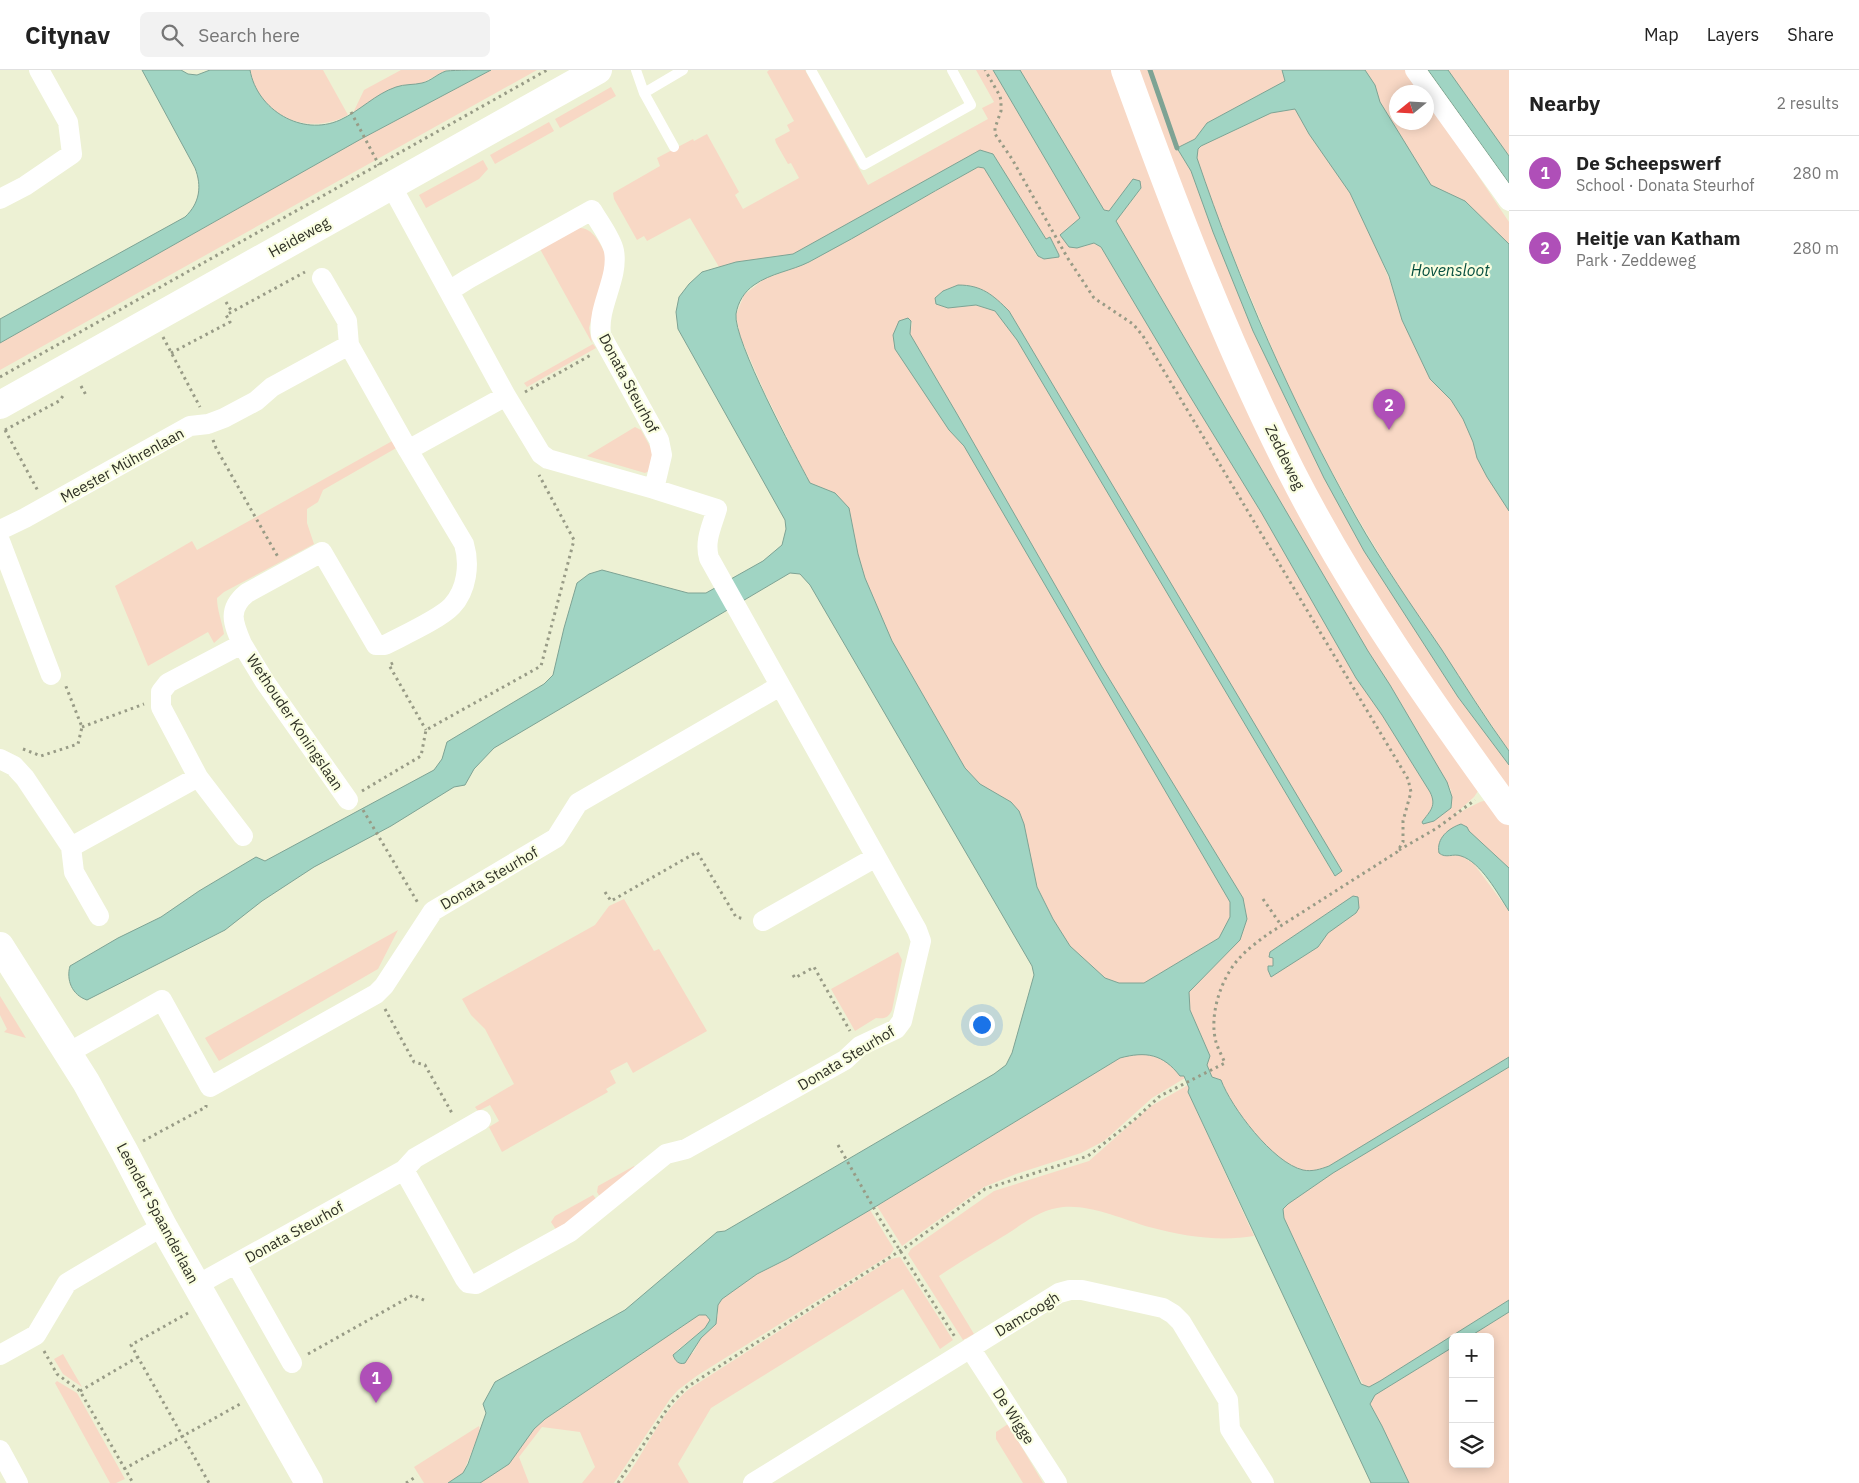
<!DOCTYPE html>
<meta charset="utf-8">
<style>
:root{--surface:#fff;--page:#f2f2f2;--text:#222;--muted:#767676;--line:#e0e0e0;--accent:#af4fb8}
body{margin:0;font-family:"IBM Plex Sans",sans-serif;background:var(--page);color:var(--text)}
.controls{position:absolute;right:15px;bottom:15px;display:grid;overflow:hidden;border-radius:8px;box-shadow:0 2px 12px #0003}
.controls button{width:45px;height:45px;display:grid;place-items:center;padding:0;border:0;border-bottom:1px solid var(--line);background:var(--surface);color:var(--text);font:25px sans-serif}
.compass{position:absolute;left:1389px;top:15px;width:45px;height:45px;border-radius:50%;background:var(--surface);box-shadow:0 2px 12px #0003;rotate:252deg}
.you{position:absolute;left:981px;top:954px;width:18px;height:18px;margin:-12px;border:4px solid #fff;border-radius:50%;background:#1a73e8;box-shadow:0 0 0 8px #1a73e833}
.badge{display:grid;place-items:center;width:32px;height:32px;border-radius:50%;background:var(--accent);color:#fff;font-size:16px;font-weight:700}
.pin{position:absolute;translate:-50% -41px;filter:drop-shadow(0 1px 2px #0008)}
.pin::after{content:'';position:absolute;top:26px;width:18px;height:15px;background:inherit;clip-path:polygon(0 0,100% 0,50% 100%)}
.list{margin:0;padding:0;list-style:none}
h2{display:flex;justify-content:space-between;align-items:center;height:65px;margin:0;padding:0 20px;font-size:21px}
h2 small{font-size:16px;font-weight:400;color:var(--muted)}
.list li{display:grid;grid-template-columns:32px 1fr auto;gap:15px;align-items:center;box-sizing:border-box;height:75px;padding:0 20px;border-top:1px solid var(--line)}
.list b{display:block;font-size:19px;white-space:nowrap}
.list p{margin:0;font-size:16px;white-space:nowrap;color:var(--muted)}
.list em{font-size:16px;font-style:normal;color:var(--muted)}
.icon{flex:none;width:28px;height:28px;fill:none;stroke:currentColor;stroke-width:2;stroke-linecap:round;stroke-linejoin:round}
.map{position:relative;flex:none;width:1509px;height:1413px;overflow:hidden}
header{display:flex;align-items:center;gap:30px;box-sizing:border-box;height:70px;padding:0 25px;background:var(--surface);border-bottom:1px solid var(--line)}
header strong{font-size:24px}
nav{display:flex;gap:28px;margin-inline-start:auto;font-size:18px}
.search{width:350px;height:45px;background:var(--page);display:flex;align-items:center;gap:12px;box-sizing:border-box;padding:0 18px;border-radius:8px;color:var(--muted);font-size:19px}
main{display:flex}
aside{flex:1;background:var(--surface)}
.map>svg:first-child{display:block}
.green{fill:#f8d8c5;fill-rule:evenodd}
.water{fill:#a0d4c3;stroke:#7ea394}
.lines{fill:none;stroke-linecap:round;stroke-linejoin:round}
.stream{stroke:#7ea394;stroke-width:5}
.path{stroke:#989b86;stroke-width:3;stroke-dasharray:2.5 4;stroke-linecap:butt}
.lane{stroke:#fff;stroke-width:10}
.street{stroke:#fff;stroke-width:20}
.secondary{stroke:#fff;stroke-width:28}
.labels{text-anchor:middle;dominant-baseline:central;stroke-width:4.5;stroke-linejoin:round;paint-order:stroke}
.street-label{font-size:15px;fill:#2e3025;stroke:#fafee1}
.water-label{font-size:16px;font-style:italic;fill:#054f3f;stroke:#fafee1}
</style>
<header>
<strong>Citynav</strong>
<div class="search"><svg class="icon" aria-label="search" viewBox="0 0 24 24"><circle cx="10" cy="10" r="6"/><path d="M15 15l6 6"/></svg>Search here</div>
<nav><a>Map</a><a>Layers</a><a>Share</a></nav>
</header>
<main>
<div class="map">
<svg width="1509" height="1413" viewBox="0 0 1509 1413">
<rect width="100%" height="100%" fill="#edf1d4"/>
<path class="green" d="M250,0h73l25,45c-40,22 -89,1 -98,-45z
M401,0h46l-27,14 -18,1 -49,28 11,-23z
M491,0h46l-537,300v-27l361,-204z
M769,0h36l63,115 120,-66 -6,-11 12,-6 -18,-32h17l87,148 -19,17 21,12 12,-4 7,4 87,146 73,119 95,166 26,37 48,77c7,14 0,19 -8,30l12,-1 18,-14 -1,-17 -61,-105 -22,-34 -252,-430 25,-32 -8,-10 -24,32h-5l-84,-141h95l67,180 296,541 -4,6 -20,18 26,-13 7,-2 5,3 17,23v42l-40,-37 -2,-4 -29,21 3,7 4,1 15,-1 14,9 35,47v146c-29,18 -59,35 -88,53 -23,14 -87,60 -110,61 -33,1 -79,-63 -90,-91l-9,-3 -5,-12 3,-9c-9,-20 -23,-41 -21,-64l51,-52 7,-21 -4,-21 -141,-231 -145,-253 -47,-80 2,-11 -4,-5 -13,31 54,81 15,16 266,456v15l-11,21 -75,45h-25l-14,-5 -35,-31 -17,-28 -16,-32 -26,-85 -31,-18 -15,-16 -73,-127 -27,-63 -30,-85 -25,-10 -7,-13 -39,-79 -24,-55 -4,-21 8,-20 20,-16 44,-16 170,-96h6l53,89 12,-18 -3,1 -53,-85 -200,100 -57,8 -17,5 -29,-49 -43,23 -3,-5 -7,4 -23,-41 -1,-6 47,-27 -3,-8 36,-19 1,2 13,-7 32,58 -4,3 8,14 56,-31 -8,-15 -3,1 -12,-21 -1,-4 15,-8 -3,-6 7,-4 -27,-49zM958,215c25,6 33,8 51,26l332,561 -7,3 -317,-535 -22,-29 -19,-6 -28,3 -12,-4 -1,-6 8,-7zM1353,826l3,17 -28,20 -10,14 -22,14 -28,10v-5h5v-9l-3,-5z
M1135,0h147l3,11 -78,42 -12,16 -18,9 14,23 22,61 40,99 71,147 134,219 51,68v30l-170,-256 -81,-159z
M1323,0h84l15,22h-26v30h30l1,-23 82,123v183z
M1448,0h61v86z
M611,17l5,9 -56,32 -5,-9z
M1295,39l55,84 23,47 57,139 21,21 12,19 30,67 16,17v248l-109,-162 -43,-72 -42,-76 -33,-69 -90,-214 9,-12 26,-12 44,-21z
M549,52l5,9 -59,33 -5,-9z
M483,90l5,9 -9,10 -53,29 -7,-13z
M576,158c18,-2 25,18 32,31l-19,69 3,15 -52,-94z
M593,274l3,4 -69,39 -3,-4z
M635,357l6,3 12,22 -4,19 -4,2 -58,-17z
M394,370l4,7 -75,43 -5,12 -11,7v14l7,21 -90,48 -7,6c0,12 5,24 7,36l-10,9 -6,-11 -60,34 -33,-80 77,-45 5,9z
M624,829l30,52 5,-2 48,82 -74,42 -6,-11 -17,9 6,12 -10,6 2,3 -106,60 -13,-25 10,-6 -9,-16 -12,6 -3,-4 39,-23 -29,-55 -14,-14 -9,-16 133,-74 14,-19z
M398,860l-20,39 -159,92 -14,-23z
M898,882l4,8 -10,50c-4,8 -7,9 -16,8l-21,13 -24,-42z
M0,926l26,42 -22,-6 3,-3 -7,-14z
M1136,984c19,0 32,7 44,21h4l1,3 -33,20 -48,43 -23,12 -65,21 -32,13 -82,59 -25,-40 225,-137 18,-11z
M1509,997v233l-129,81 -11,6 -5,-1 -15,-27 -8,-21 -57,-120 -1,-9 2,-3 48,-33z
M1188,1015l1,3 -1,4 66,144c-35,6 -71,0 -105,-9 -27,-8 -64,-25 -92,-19 -19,3 -34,16 -50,26 -23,14 -46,27 -68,42l35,58 -11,6 -55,-86 3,-5 83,-58 95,-30 62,-55z
M634,1096l2,3 -36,28 -3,-5 1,-6z
M593,1125l4,5 -40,31 -6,-9 4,-6z
M870,1140l24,39 -4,6 -192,120 -20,15 -8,9 -56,84h-32l13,-16 -15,-35 -38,-5 -23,30 10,26h-49l29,-19 25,-35 11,-10 154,-104h7l4,5 -5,8 -30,24 18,1 8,-15 12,-11 5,-12v-10l4,-6 35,-25 30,-15z
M900,1187l53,83 -13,9 -37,-60 -192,119 -33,56 11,19h-67c23,-30 37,-69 67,-94l202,-130z
M1509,1242v171h-100l-27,-57 -12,-23 5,-8 78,-48v117h37v-127h-21z
M63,1284l19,33 -19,-13 -9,-15z
M57,1311l20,12 48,86 -9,4h-6l-55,-100z
M1008,1354l35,59h-20l-27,-44v-7z
M479,1356l1,5 -17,42 -15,10h-24l-10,-16z"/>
<path class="water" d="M142,0h39l7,4 9,1 13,-5h40c7,40 52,67 90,50 20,-9 35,-26 56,-33 8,-3 18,-2 26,-4 9,-2 15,-9 24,-12 10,-1 34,-1 45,-1l-130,69 -361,204v-24l185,-102c15,-14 17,-31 10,-49z
M993,0h27l84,140 5,1 24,-32 7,2 1,7 -25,33 252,430 22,34 57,97 5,15 -1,11 -17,13 -11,3 -1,-2c8,-11 15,-16 8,-30l-48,-77 -26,-37 -95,-166 -73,-119 -87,-146 -7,-4 -17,5 -8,-1 -9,-12 20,-17z
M1282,0h83l10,15 5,17 51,83 34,16 44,43v267l-22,-34 -10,-19 -4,-16 -10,-23 -12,-19 -21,-21 -28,-59 -13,-44 -39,-83 -41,-59 -14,-25 -24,4 -70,33 -3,3 -1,9c42,124 95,245 159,359 26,46 56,89 86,133 22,34 43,68 67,101v14l-51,-68 -94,-146 -40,-73 -71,-147 -40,-99 -22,-61 -14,-23 18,-9 12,-16 78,-42z
M1428,0h20l61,86v27z
M980,80l13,4 53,85 4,-2 9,18v2l-15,2 -6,-3 -54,-88 -6,-1c-57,31 -112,65 -169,95 -18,9 -38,11 -55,23 -10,7 -16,17 -18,29 -3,26 59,141 74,169l25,10 14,15 9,46 7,24 27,63 73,127 15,16 31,18 8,9 5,13 13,63 16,32 17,27 35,32 14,5h25l75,-45 11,-21v-15l-266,-456 -15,-16 -54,-81 -2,-14 6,-14 9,-3 3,3 -1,13 47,80 145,253 141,231 4,21 -7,21 -51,52 1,18 20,46 -3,9 5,12 9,3c10,27 52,83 82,90 9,2 18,-1 26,-4l180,-109v10l-176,106 -45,31 -5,5 1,9 77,166 8,3 11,-6 129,-81v12l-40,25h-16v10l-78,48 -5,9 12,22 27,57h-38l-183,-391 1,-4 -5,-12h-4c-17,-22 -34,-25 -60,-18l-250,152 -83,49 -30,15 -35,25 -4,6 -2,19 -15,14 -16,25c-6,2 -10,-2 -12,-8l32,-27 5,-8 -4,-5h-7l-154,104 -11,10 -25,35 -29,19h-32l15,-10 5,-9 18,-51 -3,-9 12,-22 130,-72 92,-78 8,-1 269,-157 12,-9 6,-12 22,-78 -2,-9 -222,-381 -10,-11 -10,-1 -296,175 -20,21 -9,16 -11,2 -63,39 -77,41 -52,34 -37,29 -138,70c-15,-5 -21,-20 -17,-34l48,-28 43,-21 38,-26 57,-34 9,4 169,-91 8,-11 5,-17 97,-58 9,-9 11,-47 13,-45 12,-9 13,-4 86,23h18l57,-32 19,-16 4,-16 -1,-9 -107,-191 -2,-17 3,-15 10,-13 13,-12 34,-10 57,-8z
M958,215c24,0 35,10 51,26l333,560 -7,5 -318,-536 -22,-29 -19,-6 -28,3 -12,-4 -1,-6 8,-7z
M1461,754l6,3 2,4 40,37v43c-11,-17 -28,-49 -48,-55 -8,-3 -15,3 -22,-3 -3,-15 10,-25 22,-29z
M1353,826l5,1 1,11 -3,5 -28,20 -10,14 -47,30 -3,-7v-4h5v-8l-4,-1 1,-5z"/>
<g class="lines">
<path class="stream" d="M1150,0l27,78"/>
<path class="path" d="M351,42l28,53
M226,232l6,10
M163,267l37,70
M171,283l59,-31 -4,-7 79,-43
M0,307l547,-307
M81,316l5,9
M525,322l66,-37
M5,360l54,-29 4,-5
M5,360l33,61
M213,370l3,8 62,109
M393,593l-4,2 37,65
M82,657l62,-23
M23,679l18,7 37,-12 4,-17 -17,-43
M362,721l59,-35 5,-26 115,-64 33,-126 -35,-65
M363,740l55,93
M1399,780l38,-22 38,-28
M605,822l6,9 86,-49 39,65 9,2
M1263,829l18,26
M793,905l2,3 19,-11 36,64
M385,939l29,53 11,3 28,50
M143,1071l63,-34v-2
M838,1075l42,74 75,118
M188,1243l-57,32 78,138
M44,1281l13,23 23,17 53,92
M308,1284l105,-59 13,6
M80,1321l58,-34
M124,1399l116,-65
M406,1413l11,-7
M618,1413l53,-80 16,-16 222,-142 76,-56 103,-33 47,-37 25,-23 65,-33c-3,-7 -7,-14 -9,-21 -7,-26 4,-60 20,-80 9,-11 21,-20 32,-28l129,-82 6,-10v-21l8,-29 -3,-13 -265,-443 -10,-12 -39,-26 -27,-41 -55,-98 -17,-25v-6l6,-17v-10l-1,-5 -15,-26"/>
<path class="lane" d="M636,0l8,23 30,54
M811,0l53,95 107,-60 -19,-35
M644,23l39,-23"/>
<path class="street" d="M1415,0l94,131
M392,117l114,209 35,58 7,5 106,30 63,20c-5,17 -13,32 -8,49l208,372 4,11 -19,80 -6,8 -36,17 -15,14 -159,89 -20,5 -96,78 -94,52 -8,-1 -3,-4 -61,-109
M0,129l25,-13 47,-32 -4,-32 -29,-52
M322,208l25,43 2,24
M449,221l19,-12 124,-69c6,11 20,29 22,41 5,28 -17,55 -13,84l58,105 3,15 -8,34
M0,460l25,-12 165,-92 18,-2 16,-6 32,-17 16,-14 77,-42 59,105 98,-54
M0,471l51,134
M242,574l23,38 83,118
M0,689l14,7 11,12 46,69 127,-70 -37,-70v-15l7,-9 74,-39c-9,-21 -15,-35 5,-51l75,-41 54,93h9c17,-9 55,-26 67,-39 15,-16 18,-42 12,-62l-56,-94
M198,707l45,59
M71,777l3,25 25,44
M763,851l113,-64
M68,983l94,-53 48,87 166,-93 8,-8 49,-75 123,-73 22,-35 202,-117
M236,1194l56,99
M197,1215l207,-115 11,-12 66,-38
M970,1278l87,135
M0,1285l36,-20 31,-52 96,-57
M0,1380l18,33
M753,1413l306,-190 11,-3h12l81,18 10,6 8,8 47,78 2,29 34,54"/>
<path class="secondary" d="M1125,0c49,136 101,272 166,401 61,120 139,231 218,340
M0,335l598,-335
M0,876l86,136 38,69 39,75 146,257"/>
</g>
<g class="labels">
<g class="street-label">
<text transform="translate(299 167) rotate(-29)">Heideweg</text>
<text transform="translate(629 313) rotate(62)">Donata Steurhof</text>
<text transform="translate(1285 387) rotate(64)">Zeddeweg</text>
<text transform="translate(122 395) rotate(-29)">Meester Mührenlaan</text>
<text transform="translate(295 652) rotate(56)">Wethouder Koningslaan</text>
<text transform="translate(489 808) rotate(-30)">Donata Steurhof</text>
<text transform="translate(846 988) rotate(-31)">Donata Steurhof</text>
<text transform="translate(158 1143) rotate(62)">Leendert Spaanderlaan</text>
<text transform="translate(294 1162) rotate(-29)">Donata Steurhof</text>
<text transform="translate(1027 1244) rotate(-31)">Damcoogh</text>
<text transform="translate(1014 1346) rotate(57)">De Wigge</text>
</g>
<g class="water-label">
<text x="1450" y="200">Hovensloot</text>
</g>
</g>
</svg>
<div class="controls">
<button>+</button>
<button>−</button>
<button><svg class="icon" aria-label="layers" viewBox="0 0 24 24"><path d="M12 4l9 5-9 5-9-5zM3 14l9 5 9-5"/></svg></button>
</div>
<svg class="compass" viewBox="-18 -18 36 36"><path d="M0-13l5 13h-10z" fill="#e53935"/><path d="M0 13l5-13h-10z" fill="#767676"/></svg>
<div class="you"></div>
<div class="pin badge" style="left:376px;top:1333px">1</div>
<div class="pin badge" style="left:1389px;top:360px">2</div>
</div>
<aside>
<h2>Nearby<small>2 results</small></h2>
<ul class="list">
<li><span class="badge">1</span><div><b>De Scheepswerf</b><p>School · Donata Steurhof</p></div><em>280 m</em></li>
<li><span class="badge">2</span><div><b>Heitje van Katham</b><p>Park · Zeddeweg</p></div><em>280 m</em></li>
</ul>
</aside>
</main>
